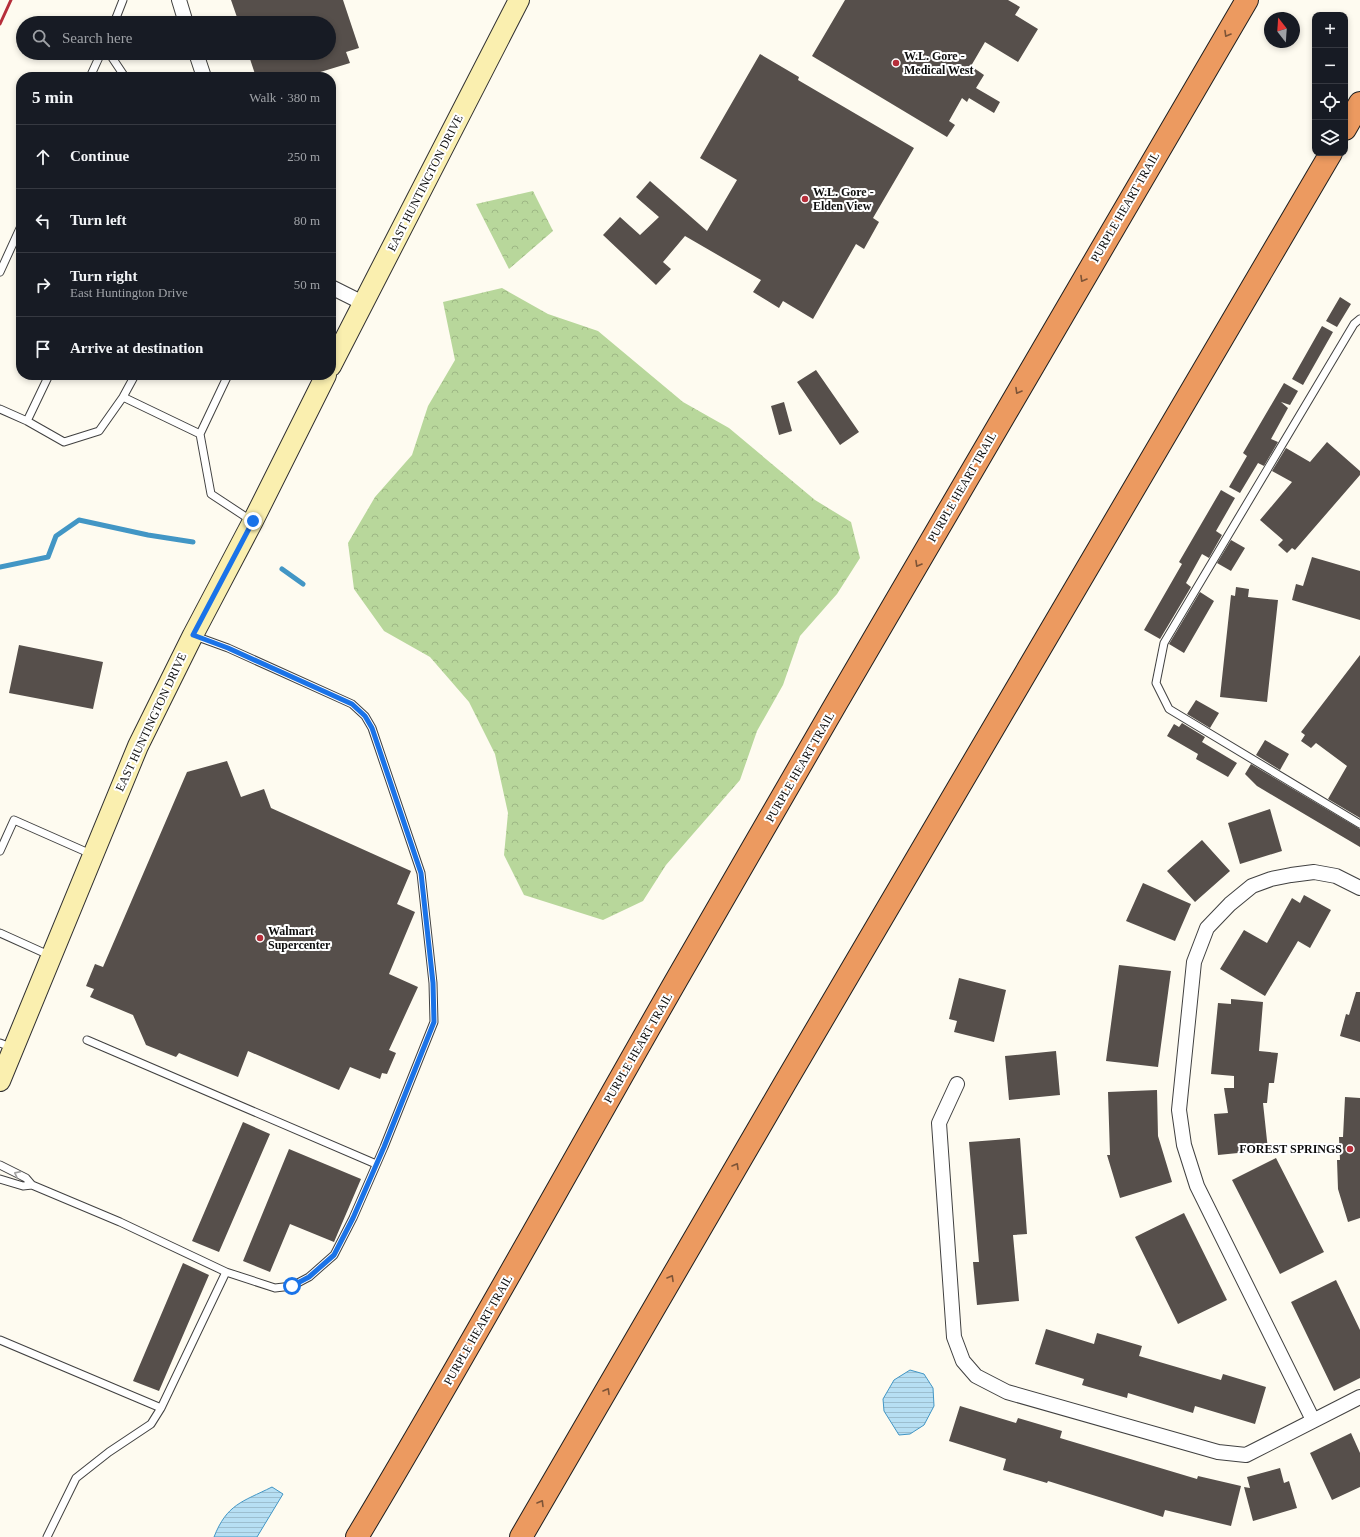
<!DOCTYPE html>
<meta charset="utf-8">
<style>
:root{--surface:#171b24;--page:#20242c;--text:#f1f3f6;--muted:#9ea1a6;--line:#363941}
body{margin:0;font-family:"Times New Roman",serif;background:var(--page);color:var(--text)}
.controls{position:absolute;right:12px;top:12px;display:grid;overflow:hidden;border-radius:8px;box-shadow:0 2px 6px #0003}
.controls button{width:36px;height:36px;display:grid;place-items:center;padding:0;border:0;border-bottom:1px solid var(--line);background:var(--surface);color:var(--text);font:20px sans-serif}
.compass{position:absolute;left:1264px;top:12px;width:36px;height:36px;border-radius:50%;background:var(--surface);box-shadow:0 2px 6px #0003;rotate:343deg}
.stop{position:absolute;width:12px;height:12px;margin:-9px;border:3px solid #1a73e8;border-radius:50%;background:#fff}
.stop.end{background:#1a73e8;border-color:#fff;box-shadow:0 1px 4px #0008}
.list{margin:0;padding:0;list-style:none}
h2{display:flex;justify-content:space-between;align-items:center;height:52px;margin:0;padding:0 16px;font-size:17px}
h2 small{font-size:13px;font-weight:400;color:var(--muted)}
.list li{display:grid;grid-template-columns:26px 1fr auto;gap:12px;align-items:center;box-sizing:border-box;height:64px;padding:0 16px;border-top:1px solid var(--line)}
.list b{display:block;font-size:15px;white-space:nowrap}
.list p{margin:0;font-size:13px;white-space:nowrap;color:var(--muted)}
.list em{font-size:13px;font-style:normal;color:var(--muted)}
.icon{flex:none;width:22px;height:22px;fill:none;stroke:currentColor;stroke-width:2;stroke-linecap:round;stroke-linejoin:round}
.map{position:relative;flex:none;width:1360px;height:1537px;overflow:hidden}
.search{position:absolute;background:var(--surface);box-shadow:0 2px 6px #0003;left:16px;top:16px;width:320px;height:44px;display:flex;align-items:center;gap:10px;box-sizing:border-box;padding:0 14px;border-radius:22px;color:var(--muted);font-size:15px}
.panel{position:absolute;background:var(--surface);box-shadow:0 2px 6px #0003;left:16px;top:72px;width:320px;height:308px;border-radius:16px}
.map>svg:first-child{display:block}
.forest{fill:url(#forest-crowns)}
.water{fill:url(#water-rules);stroke:#4296c5}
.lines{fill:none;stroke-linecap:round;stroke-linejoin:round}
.stream{stroke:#4296c5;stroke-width:5}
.building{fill:#564f4b}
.lane-casing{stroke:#414141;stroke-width:9}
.street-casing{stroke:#414141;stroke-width:16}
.secondary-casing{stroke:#303030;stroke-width:22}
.highway-casing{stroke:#1f1f1f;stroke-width:24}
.lane{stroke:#fff;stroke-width:7}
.street{stroke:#fff;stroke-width:14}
.secondary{stroke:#faefaf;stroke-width:20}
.highway{stroke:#ec9a60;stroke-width:22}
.rail{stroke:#b62e3a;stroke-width:3}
.oneway{stroke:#7d5437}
.oneway2{stroke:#9f9f9f}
.route{stroke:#1a73e8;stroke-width:5}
.poi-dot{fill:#b62e3a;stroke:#fff;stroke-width:1.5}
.labels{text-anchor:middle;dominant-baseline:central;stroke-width:4;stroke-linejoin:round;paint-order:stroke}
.poi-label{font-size:12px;font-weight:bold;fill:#0e0e0e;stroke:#fff;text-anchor:start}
.street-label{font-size:12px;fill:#0e0e0e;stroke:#fff}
</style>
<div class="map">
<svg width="1360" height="1537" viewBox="0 0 1360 1537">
<defs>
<pattern id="forest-crowns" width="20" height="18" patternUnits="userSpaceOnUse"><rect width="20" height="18" fill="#b8d79b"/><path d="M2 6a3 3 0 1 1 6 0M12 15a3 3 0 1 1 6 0" fill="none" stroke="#9db784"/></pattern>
<pattern id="water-rules" width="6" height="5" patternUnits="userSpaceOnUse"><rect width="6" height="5" fill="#b7dff3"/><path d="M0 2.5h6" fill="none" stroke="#9cbecf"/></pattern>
</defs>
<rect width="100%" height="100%" fill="#fefbf0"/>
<path class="forest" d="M533,191l20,40 -44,38 -33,-65z
M502,288l46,26 50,17 85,71 46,26 86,72 36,22 9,36 -23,36 -37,42 -17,49 -26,46 -17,49 -74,85 -23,36 -40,19 -79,-25 -20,-40 4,-42 -13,-59 -26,-52 -39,-45 -46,-26 -30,-42 -6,-46 27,-46 37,-42 16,-49 27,-46 -12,-58z"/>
<path class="water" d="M910,1370l14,4 9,14 1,18 -10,19 -14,9 -11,1 -15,-24 -1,-12 11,-19z
M272,1487l11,7 -26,43h-43c13,-33 28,-35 58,-50z"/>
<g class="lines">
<path class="stream" d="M0,567l48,-10 8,-21 23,-16 69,15 45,7
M282,569l21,15"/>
</g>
<path class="building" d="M231,0h112l16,48 -13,4 4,11 -46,14h-48l-8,-24h81v-30h-90z
M845,0h163l12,7 -5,8 23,14 -20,33 -33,-20 -14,24 13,9 -8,13 24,14 -6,11 -25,-15 -2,4 -5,-4 -13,23 6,4 -8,12 -135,-81z
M760,54l39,23 -1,3 116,68 -41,70 6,4 -15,27 -8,-5 -43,75 -30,-18 -4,7 -26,-16 8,-12 -76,-44 -22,26 8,7 -15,16 -53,-50 17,-18 20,18 19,-18 -23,-20 14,-16 57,50 30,-51 -37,-22z
M1340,297l11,7 -14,23 -11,-6z
M1322,326l11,6 -30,53 -11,-6z
M816,370l43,62 -19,13 -43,-63z
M1284,383l14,8 -8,14 -9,-3 7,6 -17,31 7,3 -14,24 -6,-3 -18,30 -11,-6 18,-31 -4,-3z
M784,402l8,29 -13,4 -8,-29z
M1327,442l33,29v4l-65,75 -3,-2 -5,5 -9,-8 5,-5 -23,-20 32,-38 -20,-11 14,-23 24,14z
M1221,490l14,8 -19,33 6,4 -13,23 -7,-4 -16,29 5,4 -31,52 -16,-9 38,-66 -3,-2z
M1231,540l14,8 -14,23 -14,-8z
M1312,557l48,14v49l-68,-20 4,-16 7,2z
M1236,587l13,2 -1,8 30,3 -11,102 -47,-5 11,-102 4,1z
M1200,592l14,9 -30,52 -15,-9z
M19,645l84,17 -10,47 -84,-16z
M1360,655v163l-32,-19 19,-33 -31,-23 -5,5 -10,-7 4,-6 -4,-3z
M1196,700l23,13 -9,15 -23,-14z
M1182,723l23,14 -3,5 35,21 -9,14 -32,-18 2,-5 -31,-18 7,-12 5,3z
M1265,740l24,14 -9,16 -24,-15z
M227,761l14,36 23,-8 7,19 140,63 -14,33 18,8 -26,62 29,13 -29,63 7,3 -9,21 -5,-1 -2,6 -30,-12 -11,23 -91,-39 -10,26 -59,-24 -3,4 -30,-12 -13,-30 -43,-18 4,-8 -8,-3 9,-22 8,3 84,-195z
M1251,764l109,65v18l-103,-61 -12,-12z
M1270,809l12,42 -42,13 -12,-41z
M1202,840l28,31 -35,31 -28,-31z
M1143,883l48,21 -16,37 -49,-20z
M1304,895l27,15 -21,38 -12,-7 -33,55 -45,-27 24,-39 23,13 25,-45 8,5z
M1119,965l52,6 -13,96 -52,-6z
M959,978l47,12 -12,52 -40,-10 3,-11 -8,-2z
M1356,992h4v50l-20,-6 6,-22 3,1z
M1231,999l32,3 -4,49 19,2 -4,30h-5l-2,20h-4l5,47 -50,5 -4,-41 14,-1 -4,-25h10v-12l-23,-2 7,-71 13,1z
M1056,1051l4,44 -51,5 -4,-44z
M1157,1090l1,46 14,46 -52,16 -13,-43h3l-2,-63z
M1345,1097l15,1v120l-12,4 -10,-33 -1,-29h3l-1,-23h4z
M243,1122l27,12 -51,118 -27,-11z
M1020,1138l7,96 -14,1 6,66 -42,4 -4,-43h6l-10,-120z
M289,1149l72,30 -27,63 -44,-18 -20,48 -27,-11z
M1276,1158l48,94 -44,22 -48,-94z
M1184,1213l43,87 -49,24 -43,-87z
M183,1263l26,12 -50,116 -26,-10z
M1336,1280l24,50v48l-26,13 -43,-89z
M1046,1329l48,15 3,-11 45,13 -3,10 82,24 2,-6 43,13 -11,37 -60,-18 -2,7 -65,-20 -1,5 -45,-13 2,-6 -49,-15z
M960,1406l56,17 2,-5 44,13 -2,7 137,41 1,-3 43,10 -10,40 -66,-16 -2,7 -115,-36 -1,2 -44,-13 3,-11 -57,-18z
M1351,1433l9,20v34l-28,13 -22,-47z
M1280,1468l4,15 5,-2 8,27 -44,13 -9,-34 6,1 -3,-11z"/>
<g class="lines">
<g class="lane-casing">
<path id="lane" d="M114,23l9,-23
M109,53l16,24
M90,77l11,-24
M0,272l21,-46
M1360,319l-6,5 -190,319 -8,40 13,26 191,115
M123,397l77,37 11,60 41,27
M0,409l27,12 37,21 35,-11 24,-34 12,-22
M27,421l22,-46
M200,434l28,-59
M0,851l14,-31 77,34
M0,933l51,23
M87,1040l289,124
M0,1043l13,5
M0,1165l26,13 6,7 88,37 106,50
M0,1179l23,7 9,-1
M0,1340l161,68
M47,1537l29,-59 33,-26 42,-28 10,-16 65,-136 49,16 17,-2 17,-9 25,-22 19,-37 31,-71 50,-125 -1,-39 -12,-110 -49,-145 -7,-12 -13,-12 -124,-56 -33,-12"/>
</g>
<g class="street-casing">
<path id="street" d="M179,0l7,23
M196,53l8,24
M331,287l32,16
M957,1084l-18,39 15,214 9,24 13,15 31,16 211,60 28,3 114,-58
M1313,1420l-116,-234 -13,-41 -5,-35 15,-148 13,-34 23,-24 22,-18 19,-7 20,-4 23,-3 22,4 24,12"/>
</g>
<g class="secondary-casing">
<path id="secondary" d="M331,366l188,-366
M0,1081l138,-335 55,-111 60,-114 73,-146"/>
</g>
<g class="highway-casing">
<path id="highway" d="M1345,129l15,-26
M357,1537c112,-186 216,-377 324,-565 187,-325 376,-649 566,-972
M521,1537l264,-454 546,-930"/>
</g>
<use href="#lane" class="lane"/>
<use href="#street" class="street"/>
<use href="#secondary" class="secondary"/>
<use href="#highway" class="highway"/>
<path class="rail" d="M0,24l11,-24"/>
</g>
<defs><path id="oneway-chevron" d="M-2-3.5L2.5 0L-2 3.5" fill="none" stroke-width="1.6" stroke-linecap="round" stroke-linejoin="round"/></defs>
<g class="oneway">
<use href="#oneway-chevron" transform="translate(1227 34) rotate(120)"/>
<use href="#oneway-chevron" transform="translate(1083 279) rotate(120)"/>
<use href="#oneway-chevron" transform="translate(1018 391) rotate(120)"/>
<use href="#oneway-chevron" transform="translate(918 564) rotate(120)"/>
<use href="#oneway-chevron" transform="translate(736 1166) rotate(-60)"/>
<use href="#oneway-chevron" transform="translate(671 1278) rotate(-60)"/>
<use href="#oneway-chevron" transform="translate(607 1391) rotate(-60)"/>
<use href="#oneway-chevron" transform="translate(541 1503) rotate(-59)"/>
</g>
<use class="oneway2" href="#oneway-chevron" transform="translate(17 1174) rotate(-153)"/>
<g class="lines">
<path class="route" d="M253,521l-60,114 35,13 124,56 13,12 7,12 49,145 12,110 1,39 -50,125 -31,71 -19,37 -25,22 -17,9"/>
</g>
<g class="poi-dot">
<circle cx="896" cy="63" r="4"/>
<circle cx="805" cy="199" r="4"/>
<circle cx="260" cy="938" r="4"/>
<circle cx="1350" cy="1149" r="4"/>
</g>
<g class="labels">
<g class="poi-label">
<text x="904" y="56">W.L. Gore -<tspan x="904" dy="14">Medical West</tspan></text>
<text x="813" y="192">W.L. Gore -<tspan x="813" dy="14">Elden View</tspan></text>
<text x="268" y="931">Walmart<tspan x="268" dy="14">Supercenter</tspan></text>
<text x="1342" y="1149" text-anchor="end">FOREST SPRINGS</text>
</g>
<g class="street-label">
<text transform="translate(425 183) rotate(-63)">EAST HUNTINGTON DRIVE</text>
<text transform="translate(1125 207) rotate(-60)">PURPLE HEART TRAIL</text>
<text transform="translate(962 487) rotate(-60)">PURPLE HEART TRAIL</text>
<text transform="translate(151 722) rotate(-65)">EAST HUNTINGTON DRIVE</text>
<text transform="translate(800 767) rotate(-60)">PURPLE HEART TRAIL</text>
<text transform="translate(638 1048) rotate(-60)">PURPLE HEART TRAIL</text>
<text transform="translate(478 1330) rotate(-60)">PURPLE HEART TRAIL</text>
</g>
</g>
</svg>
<div class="controls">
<button>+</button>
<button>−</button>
<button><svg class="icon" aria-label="locate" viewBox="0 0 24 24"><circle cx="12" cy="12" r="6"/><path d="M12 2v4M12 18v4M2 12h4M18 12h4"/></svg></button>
<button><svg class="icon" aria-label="layers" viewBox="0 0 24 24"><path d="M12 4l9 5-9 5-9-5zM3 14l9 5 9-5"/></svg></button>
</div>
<svg class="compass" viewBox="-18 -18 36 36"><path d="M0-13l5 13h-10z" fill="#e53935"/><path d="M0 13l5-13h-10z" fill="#9ea1a6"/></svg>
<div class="stop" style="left:292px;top:1286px"></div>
<div class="stop end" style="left:253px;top:521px"></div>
<div class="search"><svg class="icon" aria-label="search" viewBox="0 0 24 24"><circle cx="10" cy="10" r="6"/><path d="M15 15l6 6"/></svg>Search here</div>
<section class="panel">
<h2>5 min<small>Walk · 380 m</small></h2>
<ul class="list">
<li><svg class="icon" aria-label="ahead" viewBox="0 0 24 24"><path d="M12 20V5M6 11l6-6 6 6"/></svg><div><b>Continue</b></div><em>250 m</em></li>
<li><svg class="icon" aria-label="left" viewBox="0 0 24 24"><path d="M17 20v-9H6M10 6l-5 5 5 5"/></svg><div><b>Turn left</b></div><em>80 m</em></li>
<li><svg class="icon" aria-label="right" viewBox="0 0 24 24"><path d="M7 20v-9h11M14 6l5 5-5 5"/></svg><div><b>Turn right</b><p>East Huntington Drive</p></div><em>50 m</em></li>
<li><svg class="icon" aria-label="arrive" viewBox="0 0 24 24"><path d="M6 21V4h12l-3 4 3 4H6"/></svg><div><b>Arrive at destination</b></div></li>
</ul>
</section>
</div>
